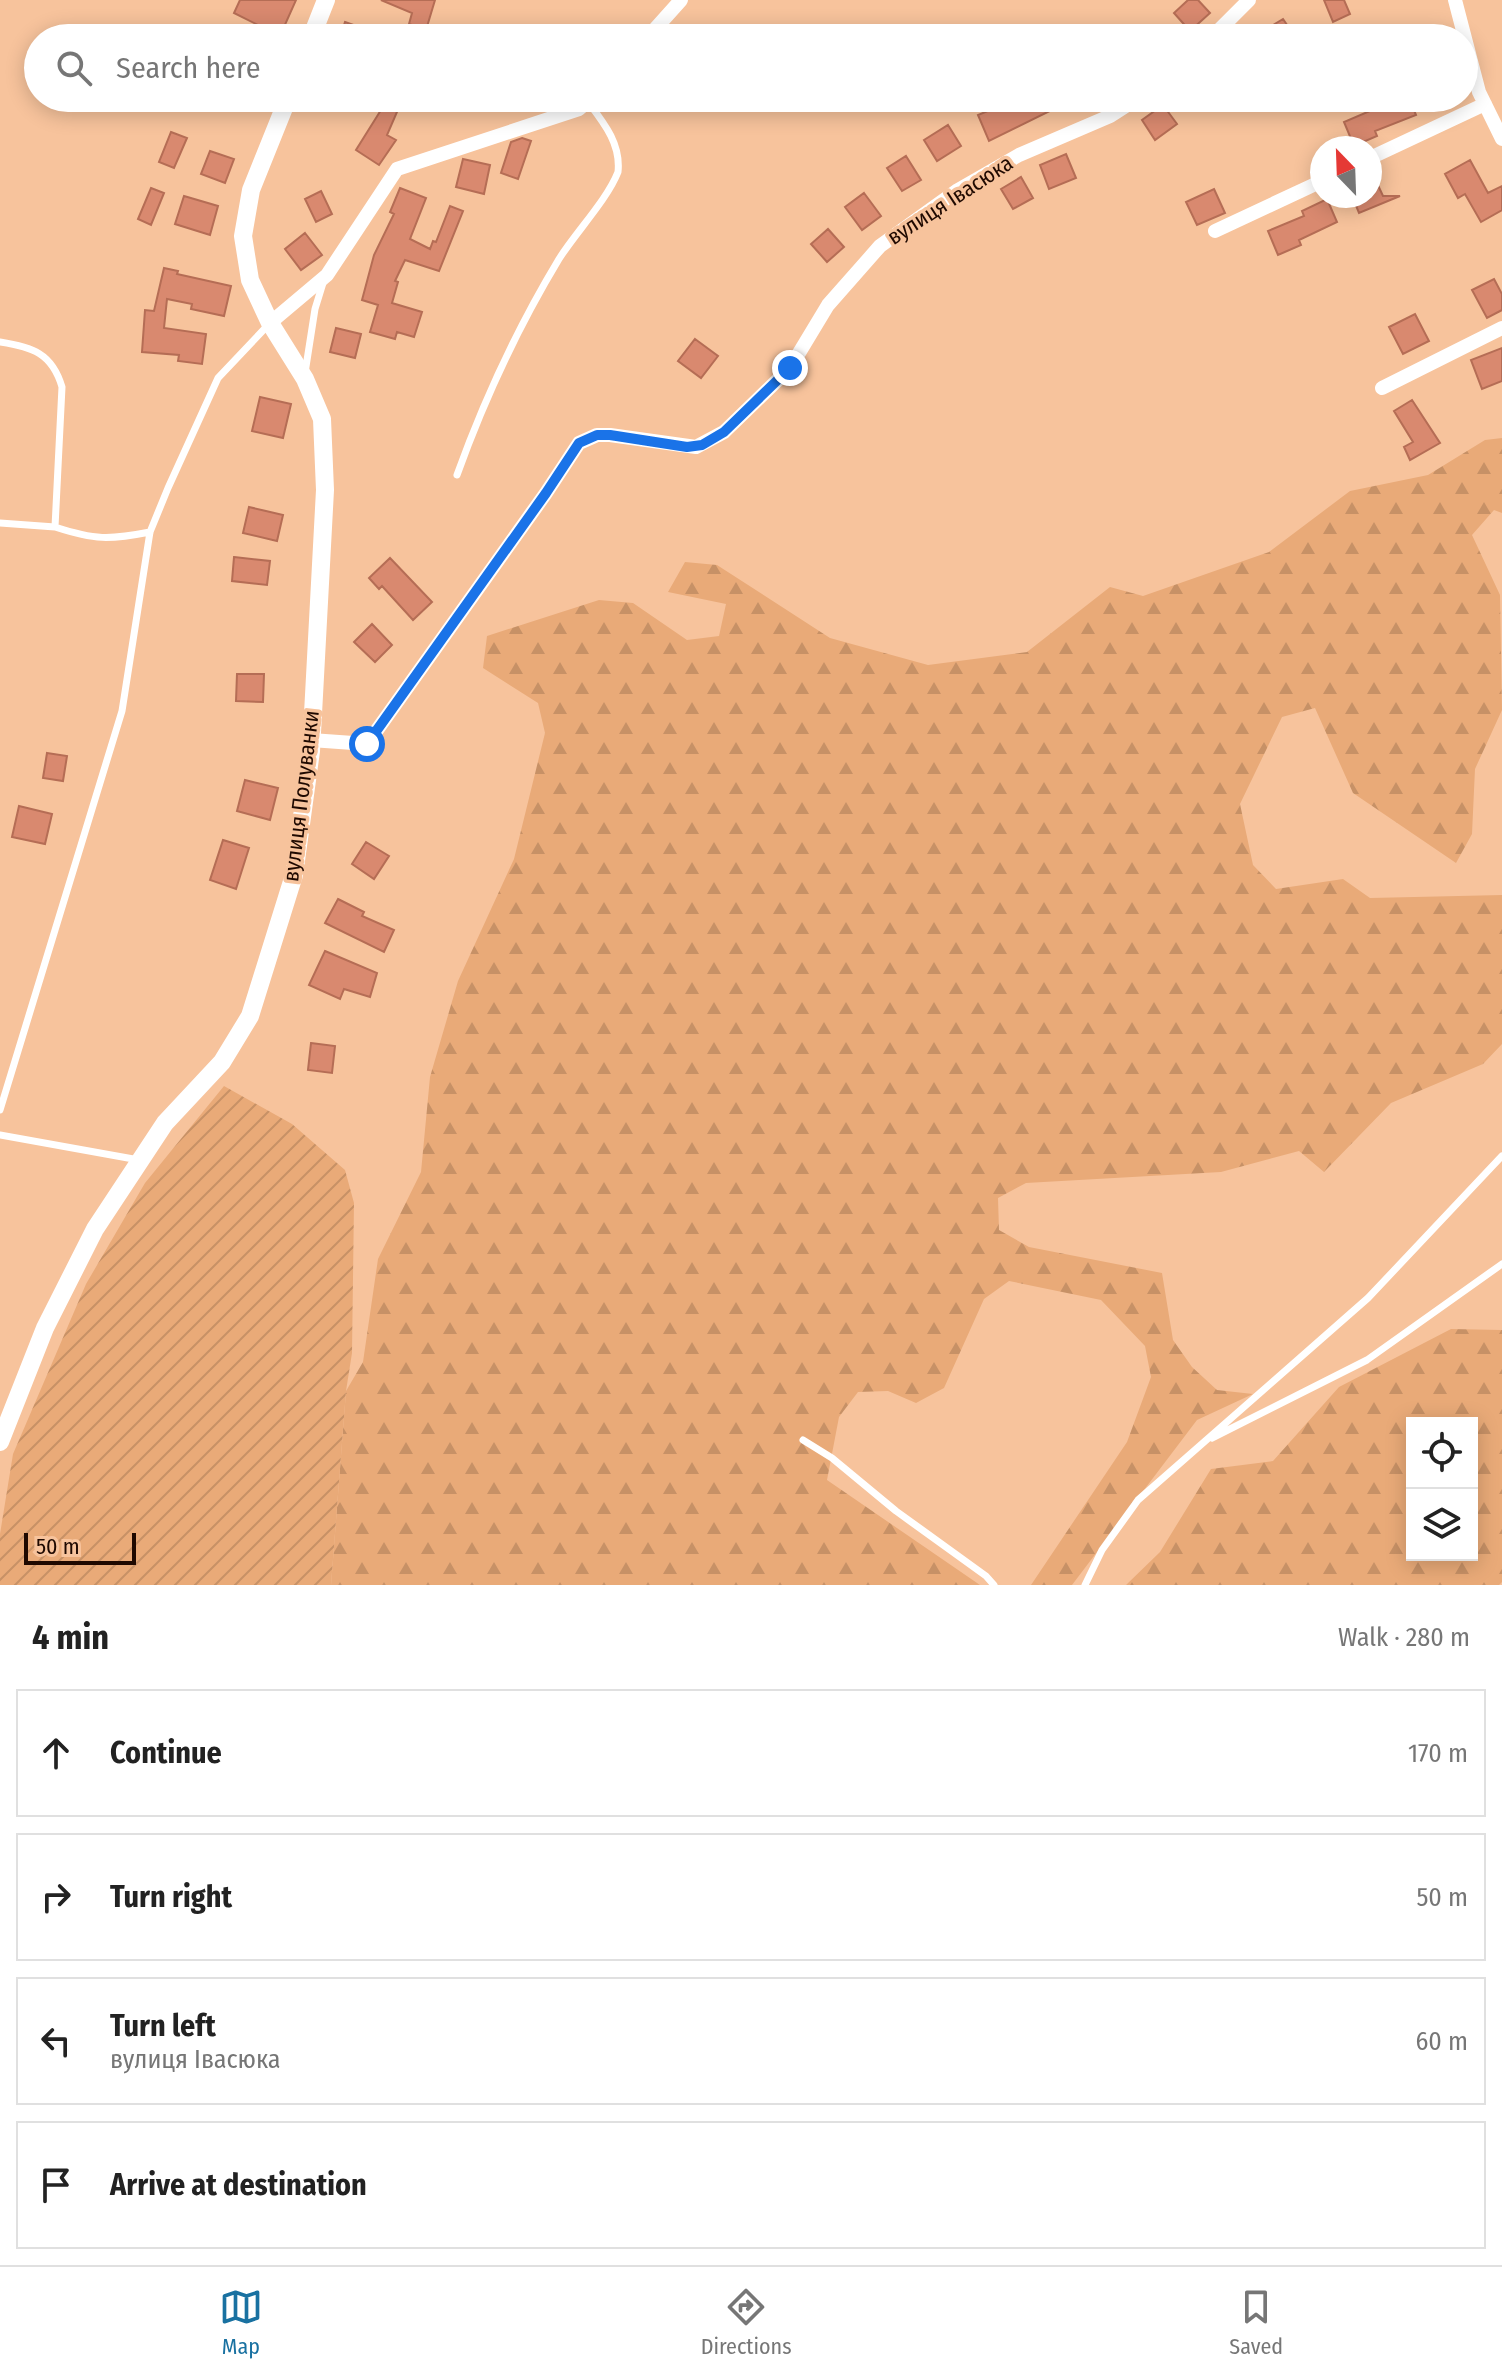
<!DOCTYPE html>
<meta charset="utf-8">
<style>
:root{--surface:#fff;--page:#f6f6f6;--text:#222;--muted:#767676;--line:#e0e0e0;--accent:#1971a1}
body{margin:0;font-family:"Fira Sans Condensed",sans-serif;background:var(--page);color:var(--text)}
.controls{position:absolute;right:24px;bottom:24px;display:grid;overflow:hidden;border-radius:0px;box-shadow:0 4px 20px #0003}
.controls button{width:72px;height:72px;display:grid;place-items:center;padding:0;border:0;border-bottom:2px solid var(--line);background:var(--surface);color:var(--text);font:40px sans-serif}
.compass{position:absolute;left:1310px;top:136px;width:72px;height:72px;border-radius:50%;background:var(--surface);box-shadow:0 4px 20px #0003;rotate:337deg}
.scale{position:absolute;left:24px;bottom:20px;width:112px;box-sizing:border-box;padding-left:8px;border:4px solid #1f0900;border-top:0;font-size:22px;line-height:28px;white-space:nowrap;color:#1f0900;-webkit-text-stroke:6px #f7c39c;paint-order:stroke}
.stop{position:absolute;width:24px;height:24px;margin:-18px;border:6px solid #1a73e8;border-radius:50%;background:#fff}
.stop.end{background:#1a73e8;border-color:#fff;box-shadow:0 2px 8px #0008}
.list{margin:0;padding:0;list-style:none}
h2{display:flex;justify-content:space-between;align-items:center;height:104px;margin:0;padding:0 32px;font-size:34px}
h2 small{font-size:26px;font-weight:400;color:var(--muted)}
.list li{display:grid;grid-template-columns:52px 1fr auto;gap:24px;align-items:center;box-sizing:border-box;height:128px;margin:0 16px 16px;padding:0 16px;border:2px solid var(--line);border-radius:0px}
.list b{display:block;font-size:30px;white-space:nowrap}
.list p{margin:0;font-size:26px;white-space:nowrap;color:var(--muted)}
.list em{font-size:26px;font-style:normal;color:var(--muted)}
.icon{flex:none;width:44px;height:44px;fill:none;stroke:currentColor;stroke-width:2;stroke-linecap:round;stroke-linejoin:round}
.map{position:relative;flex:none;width:1502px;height:1585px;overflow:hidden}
.search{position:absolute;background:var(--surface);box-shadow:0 4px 20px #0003;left:24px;right:24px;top:24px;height:88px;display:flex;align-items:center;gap:20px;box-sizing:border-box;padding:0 28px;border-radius:44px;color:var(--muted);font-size:30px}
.sheet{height:680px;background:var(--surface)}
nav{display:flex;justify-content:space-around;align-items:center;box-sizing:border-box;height:112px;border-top:2px solid var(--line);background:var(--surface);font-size:22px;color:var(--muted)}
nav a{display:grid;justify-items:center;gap:4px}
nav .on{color:var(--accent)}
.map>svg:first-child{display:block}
.forest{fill:url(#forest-firs);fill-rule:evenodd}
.garden{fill:url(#garden-furrows)}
.building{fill:#d9896f;stroke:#b56d55;stroke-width:2}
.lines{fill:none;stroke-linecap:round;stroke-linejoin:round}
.service{stroke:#fff;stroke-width:7}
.minor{stroke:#fff;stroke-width:14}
.tertiary{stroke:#fff;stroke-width:18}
.route{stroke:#1a73e8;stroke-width:10}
.labels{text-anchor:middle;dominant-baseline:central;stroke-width:7;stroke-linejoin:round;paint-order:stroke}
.street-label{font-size:22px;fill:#1f0900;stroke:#f7c39c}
</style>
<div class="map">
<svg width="1502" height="1585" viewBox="0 0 1502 1585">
<defs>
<pattern id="forest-firs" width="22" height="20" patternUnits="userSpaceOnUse" patternTransform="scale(2)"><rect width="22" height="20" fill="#e9aa78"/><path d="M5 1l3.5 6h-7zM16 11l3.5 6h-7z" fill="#c79166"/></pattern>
<pattern id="garden-furrows" width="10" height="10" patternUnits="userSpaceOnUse" patternTransform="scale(2)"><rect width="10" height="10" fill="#e9aa78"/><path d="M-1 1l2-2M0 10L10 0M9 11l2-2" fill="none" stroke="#c79166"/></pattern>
</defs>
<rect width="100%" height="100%" fill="#f7c39c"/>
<path class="forest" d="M1502,438v75l-8,-3 -22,25 28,60 2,115 -27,59 -3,65 -16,29 -103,-70 -38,-85 -33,9 -42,87 13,61 23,24 67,-10 27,19 132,-3v149l-19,20 -92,39 -67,69 -25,-21 -78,21 -195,11 -28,15 1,32 30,17 133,26 11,67 19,27 25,23 36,4 -56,26 -125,165h-41l96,-143 24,-65 -6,-31 -44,-46 -92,-19 -25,18 -40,89 -28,15 -28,-12 -30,1 -19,25 -12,63 153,105h-649l15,-194 17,-29 15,-103 43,-87 9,-95 28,-96 56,-122 31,-126 -7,-30 -55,-35 4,-32 112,-36 34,3 54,37 32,-4 7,-32 -58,-12 17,-30 32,3 113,73 98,27 99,-13 83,-65 33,9 126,-44 81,-61 78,-16 57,-35z
M1451,1329l51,1v252l-3,3h-373l34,-33 51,-83 62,-8 66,-74zM1412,1423h60v132h-60z"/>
<path class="garden" d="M224,1086l68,38 53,46 9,33 -2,150 -6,38 -15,194h-331v-51l13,-80 73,-170 59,-101z"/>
<path class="building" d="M240,0h56l-16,36 -46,-23z
M381,0h54l-9,30 -17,-6 3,-11z
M1188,0h10l12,13 -20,18 -16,-18z
M1324,0h20l6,14 -17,8z
M1283,19l13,19h-26l-5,-8z
M345,22l40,14 -1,2h-44z
M353,98h50l-16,37 9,5 -17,25 -23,-15 25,-40z
M443,98h39l1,8 -38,5z
M1019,98h57l-87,43 -11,-26z
M1389,98h20l7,17 -41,16 2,5 -23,10 -10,-24 40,-17 -1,-4z
M1163,105l14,19 -22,16 -13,-20z
M948,125l13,21 -24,15 -13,-21z
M171,132l16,6 -13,30 -15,-6z
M522,138l9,3 -13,38 -17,-6 10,-31z
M210,151l24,8 -9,24 -24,-9z
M1066,154l10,24 -27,11 -9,-24z
M906,156l15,24 -19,11 -15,-23z
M463,159l27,6 -6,29 -28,-7z
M1470,160l18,33 14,-7v24l-21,12 -16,-28 -7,4 -13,-24z
M1370,168l13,28h17l-41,17 -7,-17h18z
M1021,177l12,21 -20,11 -12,-20z
M151,188l13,5 -13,32 -13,-6z
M400,188l26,10 -16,41 20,10 3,-8 3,1 14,-36 13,5 -24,60 -34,-11 -10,21 3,1 -6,21 30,9 -8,25 -17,-5 -2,7 -25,-7 8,-27 -16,-5 12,-45 20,-41 -4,-2z
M1214,189l11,24 -28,12 -11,-23z
M321,191l11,23 -16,8 -11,-23z
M864,193l17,23 -19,14 -17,-23z
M184,196l34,10 -8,29 -35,-11z
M1327,199l10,23 -38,18 2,5 -23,10 -10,-24 36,-15 -2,-5z
M828,229l16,18 -17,15 -16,-18z
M305,233l17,22 -21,15 -16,-21z
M164,268l14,3 -1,3 54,12 -7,30 -33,-7 1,-5 -25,-5 -3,29 42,6 -4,30 -24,-3 1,-6 -37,-3 3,-42 9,1z
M1494,279l8,15v16l-15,8 -15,-28z
M1415,314l14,27 -26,13 -14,-27z
M336,328l25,6 -6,24 -25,-6z
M695,339l23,17 -17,22 -23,-17z
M1502,348v33l-20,8 -11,-29z
M260,397l31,7 -8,34 -31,-7z
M1412,400l28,43 -30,17 -6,-13 9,-5 -19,-31z
M249,507l34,8 -6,26 -34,-8z
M234,557l36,4 -3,24 -35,-4z
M390,558l42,44 -19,18 -31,-34 -3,3 -10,-11z
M372,624l20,21 -17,17 -21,-20z
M237,674h27l-1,28 -27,-1z
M47,753l20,3 -4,25 -20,-3z
M245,780l33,8 -8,32 -33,-9z
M19,806l33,8 -7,30 -33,-7z
M223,840l26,8 -13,41 -26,-9z
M366,842l23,14 -15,23 -22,-15z
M338,899l26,13 -2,4 32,14 -10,22 -59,-29z
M325,951l52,22 -7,24 -26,-8 -4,10 -31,-14z
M311,1043l24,3 -3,27 -24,-3z"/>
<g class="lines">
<path class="service" d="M0,342c32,5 52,11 62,45l-7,140c40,13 54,13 95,5
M305,373l10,-64 8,-26
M457,475c27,-75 61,-148 102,-216 17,-27 48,-59 59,-87 3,-28 -14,-49 -30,-70
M0,523l55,4
M0,1110l122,-399 28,-179 18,-44 50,-110 52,-55
M0,1135l139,25
M1212,1438l155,-78 135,-96
M803,1440l29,18 64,53 90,65 8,9
M1085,1585l17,-35 36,-50 230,-202 134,-142"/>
<path class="minor" d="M1455,0l24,92 23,47
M647,38l34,-38
M1211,38l38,-38
M1370,158l115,-54
M1215,231l107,-50
M270,323l57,-48 70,-106 182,-60 13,-11
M1382,388l120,-60
M311,740l56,4 179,-251 33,-50 18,-8h13l86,12 28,-15 66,-64 38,-63 52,-59 78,-56 61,-35 91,-39 28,-18"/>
<path class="tertiary" d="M311,38l15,-38
M0,1442l45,-114 50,-99 70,-106 57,-61 28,-46 44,-141 17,-124 14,-261 -3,-71 -17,-40 -35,-56 -20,-43 -7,-44 8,-46 37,-92"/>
</g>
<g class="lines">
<path class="route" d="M367,744l179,-251 33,-50 18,-8h13l77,12 15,-2 22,-13 66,-64"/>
</g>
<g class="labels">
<g class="street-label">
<text transform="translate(950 200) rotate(-33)">вулиця Івасюка</text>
<text transform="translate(301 796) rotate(-83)">вулиця Полуванки</text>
</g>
</g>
</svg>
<div class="controls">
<button><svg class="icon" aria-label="locate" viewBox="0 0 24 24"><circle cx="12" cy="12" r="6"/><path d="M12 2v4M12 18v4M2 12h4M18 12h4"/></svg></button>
<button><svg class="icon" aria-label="layers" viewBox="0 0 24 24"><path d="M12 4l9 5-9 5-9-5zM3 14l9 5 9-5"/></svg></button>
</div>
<svg class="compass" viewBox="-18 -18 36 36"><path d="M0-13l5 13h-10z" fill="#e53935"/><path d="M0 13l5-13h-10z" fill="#767676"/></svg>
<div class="scale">50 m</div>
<div class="stop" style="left:367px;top:744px"></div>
<div class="stop end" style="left:790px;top:368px"></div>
<div class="search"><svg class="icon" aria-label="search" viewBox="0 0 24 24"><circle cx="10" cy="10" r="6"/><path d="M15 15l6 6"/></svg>Search here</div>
</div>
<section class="sheet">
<h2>4 min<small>Walk · 280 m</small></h2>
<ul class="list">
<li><svg class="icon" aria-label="ahead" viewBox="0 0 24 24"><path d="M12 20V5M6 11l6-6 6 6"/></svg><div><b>Continue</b></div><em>170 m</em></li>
<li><svg class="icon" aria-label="right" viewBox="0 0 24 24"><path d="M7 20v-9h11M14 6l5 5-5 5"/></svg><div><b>Turn right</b></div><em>50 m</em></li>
<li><svg class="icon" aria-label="left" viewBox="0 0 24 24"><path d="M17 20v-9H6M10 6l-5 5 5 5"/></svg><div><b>Turn left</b><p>вулиця Івасюка</p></div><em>60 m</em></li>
<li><svg class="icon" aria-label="arrive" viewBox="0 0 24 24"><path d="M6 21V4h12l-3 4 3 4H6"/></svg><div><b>Arrive at destination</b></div></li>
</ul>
</section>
<nav>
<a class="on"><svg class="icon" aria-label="map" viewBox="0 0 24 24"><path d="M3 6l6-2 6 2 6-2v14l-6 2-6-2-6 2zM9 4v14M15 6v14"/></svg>Map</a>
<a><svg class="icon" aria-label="directions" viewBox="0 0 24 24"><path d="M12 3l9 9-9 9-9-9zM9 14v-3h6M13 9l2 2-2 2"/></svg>Directions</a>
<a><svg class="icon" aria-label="saved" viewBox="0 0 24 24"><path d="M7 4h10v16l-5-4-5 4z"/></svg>Saved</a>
</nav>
